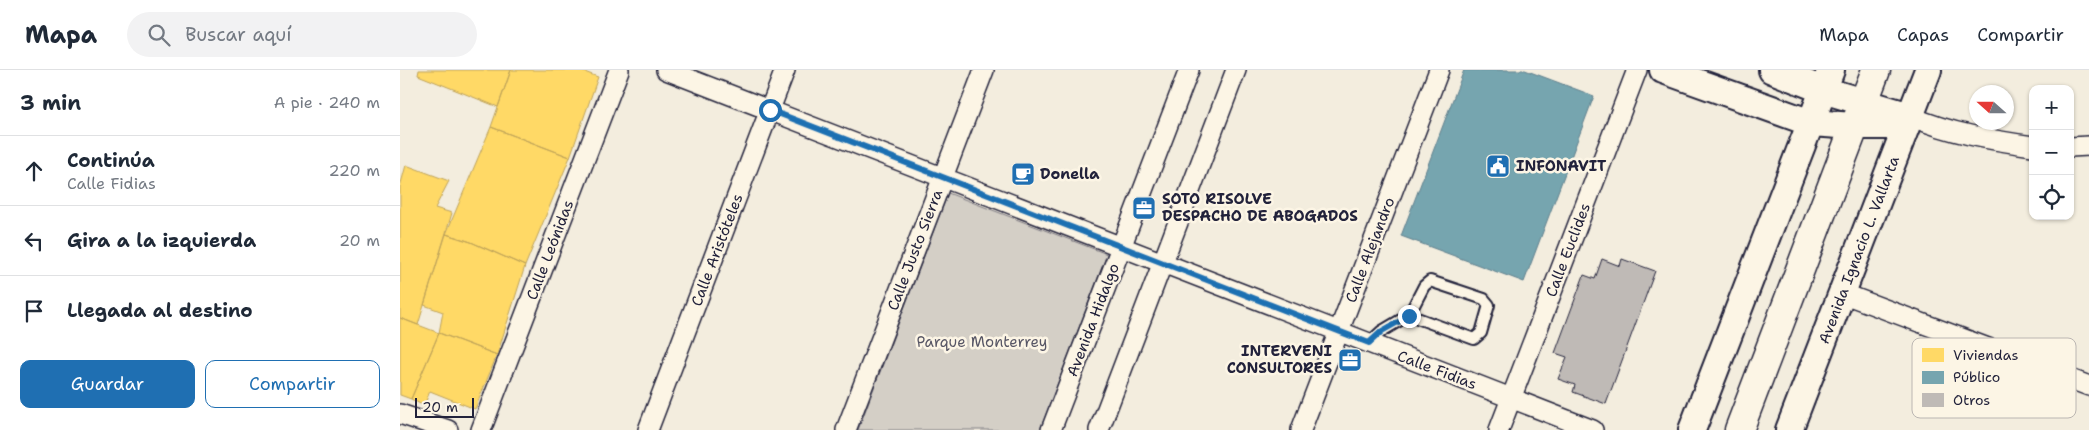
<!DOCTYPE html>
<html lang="es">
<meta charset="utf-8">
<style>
:root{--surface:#fff;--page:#f2f2f3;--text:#1f2937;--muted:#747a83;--line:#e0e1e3;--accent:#1f6fb2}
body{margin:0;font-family:"Shantell Sans",sans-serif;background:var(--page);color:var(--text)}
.controls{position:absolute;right:15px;top:15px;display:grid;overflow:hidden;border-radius:10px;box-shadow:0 1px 4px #0004}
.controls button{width:45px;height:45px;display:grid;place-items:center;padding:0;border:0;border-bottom:1px solid var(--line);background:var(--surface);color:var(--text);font:25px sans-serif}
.compass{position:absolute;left:1569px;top:15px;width:45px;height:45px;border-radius:50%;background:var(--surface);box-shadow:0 1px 4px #0004;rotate:291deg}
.scale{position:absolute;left:15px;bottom:12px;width:59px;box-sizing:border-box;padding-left:5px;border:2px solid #22223b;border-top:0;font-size:14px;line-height:18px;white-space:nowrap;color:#22223b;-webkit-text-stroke:4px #fcf5e5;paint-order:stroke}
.stop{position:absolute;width:15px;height:15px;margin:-11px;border:4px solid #1f6fb2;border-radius:50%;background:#fff}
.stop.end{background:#1f6fb2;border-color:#fff;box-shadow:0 1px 5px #0008}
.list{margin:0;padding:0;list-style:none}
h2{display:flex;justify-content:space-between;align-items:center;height:65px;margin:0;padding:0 20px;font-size:21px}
h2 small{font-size:16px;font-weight:400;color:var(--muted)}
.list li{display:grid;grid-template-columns:32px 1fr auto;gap:15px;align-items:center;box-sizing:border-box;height:70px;padding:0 20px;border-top:1px solid var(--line)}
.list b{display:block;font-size:19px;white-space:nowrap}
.list p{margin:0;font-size:16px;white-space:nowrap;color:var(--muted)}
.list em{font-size:16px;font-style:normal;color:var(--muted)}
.actions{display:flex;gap:10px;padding:15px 20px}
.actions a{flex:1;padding:11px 0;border:1px solid var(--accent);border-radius:10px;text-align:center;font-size:18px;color:var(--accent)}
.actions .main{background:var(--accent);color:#fff}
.icon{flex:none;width:28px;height:28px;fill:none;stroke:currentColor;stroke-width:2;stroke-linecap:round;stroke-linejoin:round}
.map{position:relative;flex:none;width:1689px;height:360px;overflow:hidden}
header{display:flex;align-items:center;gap:30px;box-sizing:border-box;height:70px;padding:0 25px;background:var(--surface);border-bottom:1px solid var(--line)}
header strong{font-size:24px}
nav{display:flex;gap:28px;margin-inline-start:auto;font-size:18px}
.search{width:350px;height:45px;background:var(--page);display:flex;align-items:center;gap:12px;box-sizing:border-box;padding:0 18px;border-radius:28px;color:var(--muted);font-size:19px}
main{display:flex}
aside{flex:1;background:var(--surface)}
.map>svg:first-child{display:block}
.green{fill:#d4cfc6;stroke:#7b7880}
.homes{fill:#ffd966;stroke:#bda259}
.public{fill:#76a5af;stroke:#5d7e8c}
.building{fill:#bfbab6;stroke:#22223b}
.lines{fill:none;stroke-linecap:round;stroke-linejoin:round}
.lane-casing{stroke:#22223b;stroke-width:14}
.street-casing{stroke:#22223b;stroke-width:22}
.secondary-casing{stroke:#22223b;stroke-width:30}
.primary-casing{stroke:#22223b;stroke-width:31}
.lane{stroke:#fcf5e5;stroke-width:10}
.street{stroke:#fcf5e5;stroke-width:19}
.secondary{stroke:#fcf5e5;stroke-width:26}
.primary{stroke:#fcf5e5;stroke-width:28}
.route{stroke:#1f6fb2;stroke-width:6}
.labels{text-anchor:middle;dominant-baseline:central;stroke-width:5;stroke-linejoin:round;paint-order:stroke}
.poi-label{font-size:15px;font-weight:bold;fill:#22223b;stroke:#fcf5e5;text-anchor:start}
.street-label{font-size:15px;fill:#22223b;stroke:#fcf5e5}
.park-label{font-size:15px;fill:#575665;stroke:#fcf5e5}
.key{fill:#fcf5e5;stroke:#bbb6b2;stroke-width:1}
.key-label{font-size:14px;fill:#22223b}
</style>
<header>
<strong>Mapa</strong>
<div class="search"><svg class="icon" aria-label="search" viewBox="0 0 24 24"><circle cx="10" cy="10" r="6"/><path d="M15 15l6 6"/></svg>Buscar aquí</div>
<nav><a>Mapa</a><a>Capas</a><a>Compartir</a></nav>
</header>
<main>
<aside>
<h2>3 min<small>A pie · 240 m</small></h2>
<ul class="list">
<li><svg class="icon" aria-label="ahead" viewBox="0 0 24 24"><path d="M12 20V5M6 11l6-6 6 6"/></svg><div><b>Continúa</b><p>Calle Fidias</p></div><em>220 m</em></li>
<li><svg class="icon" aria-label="left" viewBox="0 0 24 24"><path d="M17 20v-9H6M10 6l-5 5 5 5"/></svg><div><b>Gira a la izquierda</b></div><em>20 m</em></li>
<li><svg class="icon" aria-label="arrive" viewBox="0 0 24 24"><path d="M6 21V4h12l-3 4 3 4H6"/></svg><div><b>Llegada al destino</b></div></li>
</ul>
<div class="actions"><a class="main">Guardar</a><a>Compartir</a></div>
</aside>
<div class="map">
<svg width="1689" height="360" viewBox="0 0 1689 360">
<rect width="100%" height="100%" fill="#f3edde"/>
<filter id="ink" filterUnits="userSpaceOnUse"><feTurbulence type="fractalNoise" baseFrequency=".02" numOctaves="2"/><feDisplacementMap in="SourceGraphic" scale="10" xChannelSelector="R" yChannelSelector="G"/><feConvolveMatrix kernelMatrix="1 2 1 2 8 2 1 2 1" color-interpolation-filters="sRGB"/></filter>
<g filter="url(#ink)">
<path class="green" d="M548,123l159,61 -67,176h-182z"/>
<path class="homes" d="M19,0h92l-13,37 -80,-32z
M111,0h68l19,7 -28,80 -79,-30z
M91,57l79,30 -45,109 -54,-24 -25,-8z
M6,95l43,16 -14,27 17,5 -34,112 -18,-7v-131z
M46,164l25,8 54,24 -28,89 -58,-22 4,-21 -19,-7z
M0,248l39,15 -28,66 -11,-4z
M39,263l58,22 -22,54 -45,-18 -6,15 -13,-7z"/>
<path class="public" d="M1064,0h61l69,26 -70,186 -123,-46z"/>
<path class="building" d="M1202,189l18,7 2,-7 33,12 -49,133 -33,-12 2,-7 -17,-6 9,-22 -12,-4 29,-78 11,4z"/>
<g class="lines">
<g class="lane-casing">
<path id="lane" d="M969,273l13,-12 27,-16 15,-29 6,-5 54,18 5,6 -8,28 -7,6 -65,-24"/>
</g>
<g class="street-casing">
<path id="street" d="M266,0l927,360
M1510,46c40,17 80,24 123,30
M1670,77l19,-1
M1442,223l247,93
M0,344l48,16
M81,360l138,-360
M248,360l137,-360
M446,360l138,-360
M651,360l138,-360
M699,360l137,-360
M901,360l138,-360
M1099,360l138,-360"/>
</g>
<g class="secondary-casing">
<path id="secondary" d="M1263,0l148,53 43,3h52
M1372,0l51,20 87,26
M1292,360l139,-360
M1389,360l139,-360"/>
</g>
<g class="primary-casing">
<path id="primary" d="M1339,360l137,-360"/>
</g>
<use href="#lane" class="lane"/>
<use href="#street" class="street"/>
<use href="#secondary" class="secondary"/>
<use href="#primary" class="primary"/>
</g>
</g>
<g class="lines" filter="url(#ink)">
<path class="route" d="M370,40l599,233 13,-12 27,-15"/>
</g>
<defs>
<g id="civic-square" transform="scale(1.25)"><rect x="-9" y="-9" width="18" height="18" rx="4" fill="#1f6fb2" stroke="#fcf5e5"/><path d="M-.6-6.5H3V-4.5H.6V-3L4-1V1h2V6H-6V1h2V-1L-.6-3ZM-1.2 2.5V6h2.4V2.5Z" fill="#fff"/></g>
<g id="cafe-square" transform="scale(1.25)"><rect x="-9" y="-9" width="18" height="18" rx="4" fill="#1f6fb2" stroke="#fcf5e5"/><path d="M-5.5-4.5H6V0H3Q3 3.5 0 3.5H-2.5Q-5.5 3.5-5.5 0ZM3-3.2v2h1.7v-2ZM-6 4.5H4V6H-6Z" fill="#fff"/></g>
<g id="office-square" transform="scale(1.25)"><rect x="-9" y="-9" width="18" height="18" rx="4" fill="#1f6fb2" stroke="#fcf5e5"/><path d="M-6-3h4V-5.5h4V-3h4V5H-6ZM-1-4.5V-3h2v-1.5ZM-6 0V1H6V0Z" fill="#fff"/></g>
</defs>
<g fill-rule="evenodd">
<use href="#civic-square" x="1098" y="96"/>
<use href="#cafe-square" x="623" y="104"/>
<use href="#office-square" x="744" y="138"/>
<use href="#office-square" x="950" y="290"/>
</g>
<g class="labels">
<g class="poi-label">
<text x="1116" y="96">INFONAVIT</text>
<text x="640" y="104">Donella</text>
<text x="762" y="129">SOTO RISOLVE<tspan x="762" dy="17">DESPACHO DE ABOGADOS</tspan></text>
<text x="932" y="281" text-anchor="end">INTERVENI<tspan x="932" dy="17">CONSULTORES</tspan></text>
</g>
<g class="street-label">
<text transform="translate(150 180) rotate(-69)">Calle Leónidas</text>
<text transform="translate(317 180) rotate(-69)">Calle Aristóteles</text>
<text transform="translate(515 180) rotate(-69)">Calle Justo Sierra</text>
<text transform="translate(970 180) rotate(-69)">Calle Alejandro</text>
<text transform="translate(1168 180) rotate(-69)">Calle Euclides</text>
<text transform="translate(1459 180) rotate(-69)">Avenida Ignacio L. Vallarta</text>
<text transform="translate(693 250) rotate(-69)">Avenida Hidalgo</text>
<text transform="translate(1037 300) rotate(21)">Calle Fidias</text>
</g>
<g class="park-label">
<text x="582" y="272">Parque Monterrey</text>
</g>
</g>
<rect x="1512" y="268" width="164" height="80" rx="8" class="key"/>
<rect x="1522" y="278" width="22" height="14" fill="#ffd966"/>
<rect x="1522" y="301" width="22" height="13" fill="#76a5af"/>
<rect x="1522" y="323" width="22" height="14" fill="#bfbab6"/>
<g class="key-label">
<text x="1553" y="290">Viviendas</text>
<text x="1553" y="312">Público</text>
<text x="1553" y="335">Otros</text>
</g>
</svg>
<div class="controls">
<button>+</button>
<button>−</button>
<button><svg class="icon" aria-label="locate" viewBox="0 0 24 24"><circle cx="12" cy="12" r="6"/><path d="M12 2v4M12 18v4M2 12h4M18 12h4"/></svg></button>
</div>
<svg class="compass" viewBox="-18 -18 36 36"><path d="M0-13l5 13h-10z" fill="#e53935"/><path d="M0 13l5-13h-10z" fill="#747a83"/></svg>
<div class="scale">20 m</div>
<div class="stop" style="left:370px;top:40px"></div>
<div class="stop end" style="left:1009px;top:246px"></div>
</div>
</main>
